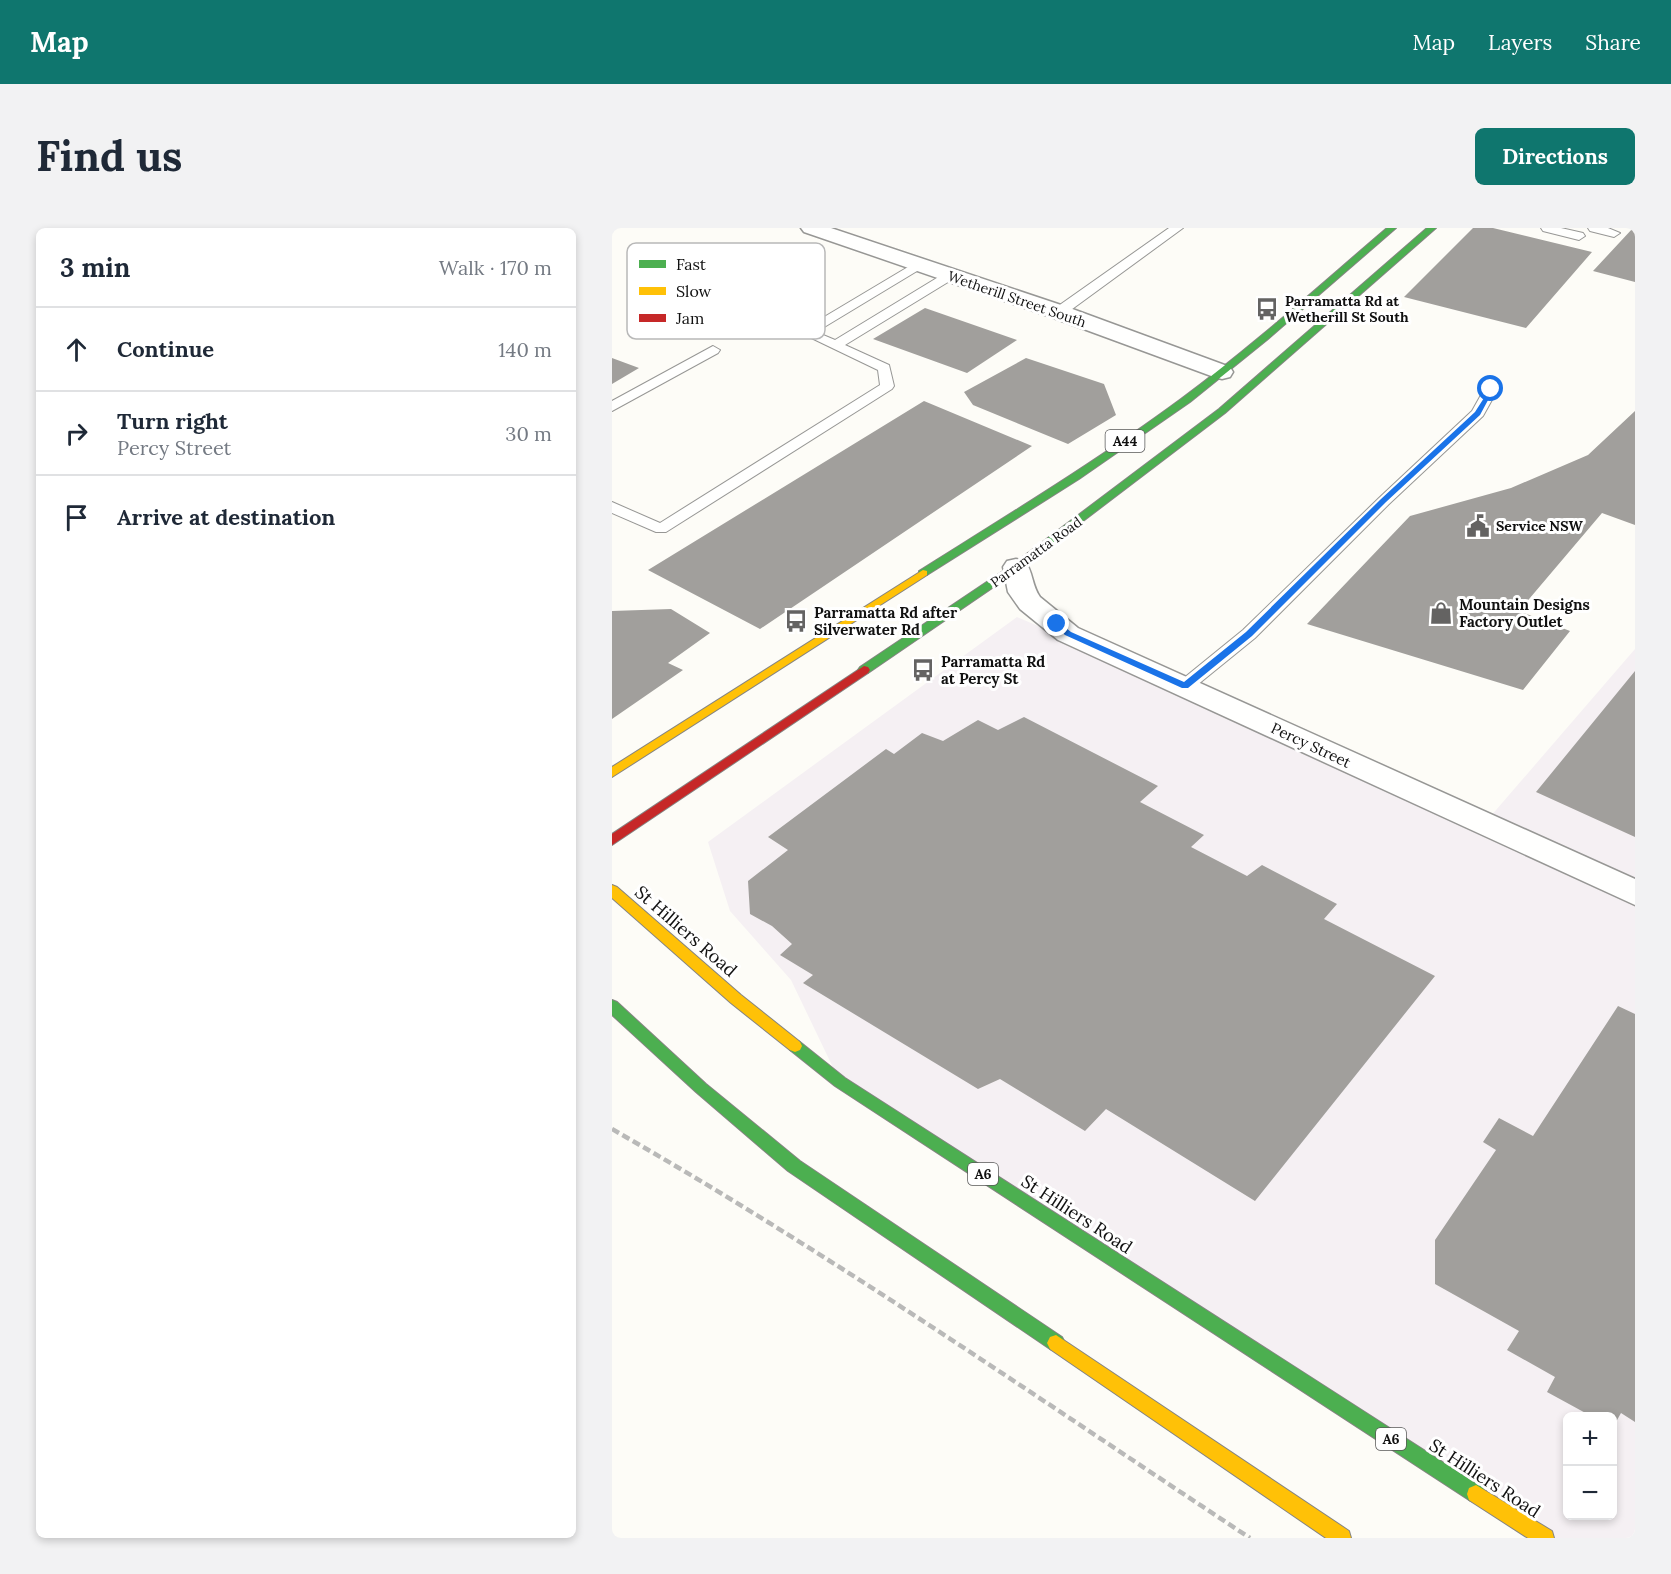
<!DOCTYPE html>
<meta charset="utf-8">
<style>
:root{--surface:#fff;--page:#f2f2f3;--text:#1f2937;--muted:#747a83;--line:#e0e1e3;--accent:#0f766e}
body{margin:0;font-family:Lora,serif;background:var(--page);color:var(--text)}
.controls{position:absolute;right:18px;bottom:18px;display:grid;overflow:hidden;border-radius:9px;box-shadow:0 3px 9px #0003}
.controls button{width:54px;height:54px;display:grid;place-items:center;padding:0;border:0;border-bottom:2px solid var(--line);background:var(--surface);color:var(--text);font:30px sans-serif}
.stop{position:absolute;width:18px;height:18px;margin:-14px;border:4px solid #1a73e8;border-radius:50%;background:#fff}
.stop.end{background:#1a73e8;border-color:#fff;box-shadow:0 2px 6px #0008}
.list{margin:0;padding:0;list-style:none}
h2{display:flex;justify-content:space-between;align-items:center;height:78px;margin:0;padding:0 24px;font-size:26px}
h2 small{font-size:20px;font-weight:400;color:var(--muted)}
.list li{display:grid;grid-template-columns:39px 1fr auto;gap:18px;align-items:center;box-sizing:border-box;height:84px;padding:0 24px;border-top:2px solid var(--line)}
.list b{display:block;font-size:22px;white-space:nowrap}
.list p{margin:0;font-size:20px;white-space:nowrap;color:var(--muted)}
.list em{font-size:20px;font-style:normal;color:var(--muted)}
.icon{flex:none;width:33px;height:33px;fill:none;stroke:currentColor;stroke-width:2;stroke-linecap:round;stroke-linejoin:round}
.map{position:relative;flex:none;width:1023px;height:1310px;overflow:hidden;border-radius:9px}
header{display:flex;align-items:center;gap:36px;box-sizing:border-box;height:84px;padding:0 30px;background:var(--accent);color:#fff}
header strong{font-size:28px}
nav{display:flex;gap:33px;margin-inline-start:auto;font-size:21px}
.intro{display:flex;align-items:center;justify-content:space-between;box-sizing:border-box;height:144px;padding:0 36px}
h1{margin:0;font-size:42px}
.button{padding:15px 27px;border-radius:9px;background:var(--accent);color:#fff;font-size:21px;font-weight:700}
main{display:flex;gap:36px;padding:0 36px}
aside{flex:1;background:var(--surface);border-radius:9px;box-shadow:0 3px 9px #0003}
.map>svg:first-child{display:block}
.industrial{fill:#f5f0f3;fill-rule:evenodd}
.building{fill:#a19f9c}
.lines{fill:none;stroke-linecap:round;stroke-linejoin:round}
.lane-casing{stroke:#979795;stroke-width:2}
.street-casing{stroke:#979795;stroke-width:3}
.fast-casing{stroke:#858482;stroke-width:2}
.slow-casing{stroke:#858482;stroke-width:2}
.jam-casing{stroke:#858482;stroke-width:2}
.path{stroke:#b9b9b8;stroke-width:4.5;stroke-dasharray:8 4;stroke-linecap:butt}
.lane{fill:#fffffe;fill-rule:evenodd}
.street{fill:#fffffe;fill-rule:evenodd}
.fast{fill:#4caf50;fill-rule:evenodd}
.slow{fill:#ffc107;fill-rule:evenodd}
.jam{fill:#c62828;fill-rule:evenodd}
.route{fill:#1a73e8}
.labels{text-anchor:middle;dominant-baseline:central;stroke-width:6;stroke-linejoin:round;paint-order:stroke}
.far-street-label{font-size:14px;fill:#111;stroke:#fff}
.far-poi-label{font-size:14px;font-weight:bold;fill:#111;stroke:#fff;text-anchor:start}
.shield{fill:#fff;stroke:#585858;stroke-width:1.5}
.shield-label{font-size:14px;font-weight:bold;fill:#111}
.poi-label{font-size:15px;font-weight:bold;fill:#111;stroke:#fff;text-anchor:start}
.street-label{font-size:15px;fill:#111;stroke:#fff}
.near-street-label{font-size:18px;fill:#111;stroke:#fff}
.key{fill:#fff;stroke:#b8b8b8;stroke-width:1.5}
.key-label{font-size:16px;fill:#111}
</style>
<header>
<strong>Map</strong>
<nav><a>Map</a><a>Layers</a><a>Share</a></nav>
</header>
<div class="intro"><h1>Find us</h1><a class="button">Directions</a></div>
<main>
<aside>
<h2>3 min<small>Walk · 170 m</small></h2>
<ul class="list">
<li><svg class="icon" aria-label="ahead" viewBox="0 0 24 24"><path d="M12 20V5M6 11l6-6 6 6"/></svg><div><b>Continue</b></div><em>140 m</em></li>
<li><svg class="icon" aria-label="right" viewBox="0 0 24 24"><path d="M7 20v-9h11M14 6l5 5-5 5"/></svg><div><b>Turn right</b><p>Percy Street</p></div><em>30 m</em></li>
<li><svg class="icon" aria-label="arrive" viewBox="0 0 24 24"><path d="M6 21V4h12l-3 4 3 4H6"/></svg><div><b>Arrive at destination</b></div></li>
</ul>
</aside>
<div class="map">
<svg width="1023" height="1310" viewBox="0 0 1023 1310">
<rect width="100%" height="100%" fill="#fdfcf7"/>
<path class="industrial" d="M405,389l174,74 293,133 151,-175v889h-90l-705,-456 -49,-102 -61,-69 -22,-69zM956,1188h44v100h-44z"/>
<path class="building" d="M861,0h20l99,24 -66,76 -122,-31z
M1021,0h2v54l-42,-11z
M313,80l92,32 -50,33 -94,-34z
M0,130l27,10 -27,16z
M414,130l78,26 12,31 -48,29 -95,-39 -9,-13z
M312,173l108,45 -272,183 -112,-59z
M1023,183v114l-33,-12 -83,98 51,20 -47,59 -216,-66 103,-108 101,-28 77,-33z
M59,381l39,24 -42,30 15,7 -71,49v-108z
M1023,443v166l-99,-45z
M412,489l134,69 -18,16 64,33 -13,12 56,29 15,-11 75,39 -13,15 111,57 -180,225 -149,-92 -21,22 -85,-52 -22,10 -175,-106 10,-8 -33,-20 12,-11 -20,-18 -22,-12 -2,-33 40,-31 -20,-13 118,-88 8,5 28,-21 21,8 35,-21 20,10z
M1006,778l17,8v408l-14,-9 -9,16v-13h-21l-44,-24 8,-15 -48,-27 12,-19 -84,-47v-44l61,-90 -13,-8 16,-24 34,18z"/>
<g class="lines">
<g class="lane-casing">
<path id="lane" d="M557,0h14l-119,87h-10l-1,-3 1,-3z
M929,0h20l22,5 2,3 -6,4 -36,-9z
M976,0h20l12,5 -6,4 -24,-6z
M306,33l4,1 2,3 -2,3 -106,64 19,8 110,-67h8l2,3 -2,3 -108,66 44,20 5,21 -2,3 -226,143h-10l-44,-19v-11l48,21 220,-138 -2,-15 -79,-38z
M101,118l7,4 -2,3 -106,58v-10z
M879,157l7,4 -15,27 -94,88 -134,134 -64,52h-12l-3,-4 3,-4 64,-52 136,-132 93,-87 14,-25z"/>
</g>
<g class="street-casing">
<path id="street" d="M189,0h30l236,79 163,60 3,5 -3,5 -8,2 -8,-2 -163,-60 -247,-85z
M404,331l9,2c8,11 7,25 15,36l38,31 557,251v26l-577,-265 -38,-31 -12,-17 -5,-25 4,-6z"/>
</g>
<g class="fast-casing">
<path id="fast" d="M775,0h9l-128,111 -78,63 -111,77 -152,96h-8v-4c89,-56 178,-110 262,-172 72,-53 138,-113 206,-171z
M815,0h9l-211,185 -205,156 -152,104h-8l-2,-3 2,-3 152,-102 207,-156z
M0,772l5,2 89,82 94,77 262,176 3,6 -3,6 -6,2 -6,-2 -262,-178 -92,-79 -84,-77z
M183,812l5,2 45,36 638,410 2,6 -2,6 -7,3 -7,-3 -634,-414 -45,-36 -2,-4 2,-4z"/>
</g>
<g class="slow-casing">
<path id="slow" d="M311,342l4,1v4l-315,202v-10z
M0,657l5,2 124,108 59,47 2,4 -2,4 -5,2 -5,-2 -59,-47 -119,-105z
M444,1107l293,196 2,7h-25l-276,-189 -3,-6 3,-6z
M864,1257l76,46 2,7h-26l-59,-38 -2,-6 2,-6z"/>
</g>
<g class="jam-casing">
<path id="jam" d="M252,438l4,1 2,3 -2,3 -256,172v-11z"/>
</g>
<path class="path" d="M0,901c219,125 427,270 638,409"/>
<use href="#lane" class="lane"/>
<use href="#street" class="street"/>
<use href="#fast" class="fast"/>
<use href="#slow" class="slow"/>
<use href="#jam" class="jam"/>
</g>
<path class="route" d="M879,159l3,2 -14,26 -94,87 -134,134 -64,52h-6l-117,-53 -12,-11 7,-1 11,9 113,50 62,-50 135,-133 94,-87z"/>
<defs>
<g id="bus-bare" transform="scale(1.8)"><path d="M-5-6H5V4H4V6H2V4H-2V6H-4V4H-5ZM-3.5-4V0h7V-4ZM-3.5 1.2v1.5H-2V1.2ZM2 1.2v1.5H3.5V1.2Z" fill="#646362" stroke="#fff" stroke-width="2.5" paint-order="stroke"/></g>
<g id="civic-bare" transform="scale(1.8)"><path d="M-.6-6.5H3V-4.5H.6V-3L4-1V1h2V6H-6V1h2V-1L-.6-3ZM-1.2 2.5V6h2.4V2.5Z" fill="#646362" stroke="#fff" stroke-width="2.5" paint-order="stroke"/></g>
<g id="shop-bare" transform="scale(1.8)"><path d="M-5-2.5h2.3a2.7 3.5 0 0 1 5.4 0H5L5.5 6h-11ZM-1.5-2.5h3a1.5 2.3 0 0 0-3 0Z" fill="#646362" stroke="#fff" stroke-width="2.5" paint-order="stroke"/></g>
</defs>
<g fill-rule="evenodd">
<use href="#bus-bare" x="655" y="81"/>
<use href="#civic-bare" x="866" y="298"/>
<use href="#shop-bare" x="829" y="385"/>
<use href="#bus-bare" x="184" y="393"/>
<use href="#bus-bare" x="311" y="442"/>
</g>
<g class="labels">
<g class="far-street-label">
<text transform="translate(405 71) rotate(19)">Wetherill Street South</text>
<text transform="translate(424 324) rotate(-36)">Parramatta Road</text>
</g>
<g class="far-poi-label">
<text x="673" y="73">Parramatta Rd at<tspan x="673" dy="16">Wetherill St South</tspan></text>
<text x="884" y="298">Service NSW</text>
</g>
<g class="shield">
<rect x="493.5" y="202" width="39" height="22" rx="4.5"/>
<rect x="356" y="935" width="30" height="22" rx="4.5"/>
<rect x="764" y="1200" width="30" height="22" rx="4.5"/>
</g>
<g class="shield-label">
<text x="513" y="213">A44</text>
<text x="371" y="946">A6</text>
<text x="779" y="1211">A6</text>
</g>
<g class="poi-label">
<text x="847" y="376">Mountain Designs<tspan x="847" dy="17">Factory Outlet</tspan></text>
<text x="202" y="384">Parramatta Rd after<tspan x="202" dy="17">Silverwater Rd</tspan></text>
<text x="329" y="433">Parramatta Rd<tspan x="329" dy="17">at Percy St</tspan></text>
</g>
<g class="street-label">
<text transform="translate(699 517) rotate(25)">Percy Street</text>
</g>
<g class="near-street-label">
<text transform="translate(74 703) rotate(41)">St Hilliers Road</text>
<text transform="translate(465 986) rotate(33)">St Hilliers Road</text>
<text transform="translate(873 1250) rotate(33)">St Hilliers Road</text>
</g>
</g>
<rect x="15" y="15" width="198" height="96" rx="9" class="key"/>
<rect x="27" y="32" width="27" height="8" fill="#4caf50"/>
<rect x="27" y="59" width="27" height="8" fill="#ffc107"/>
<rect x="27" y="86" width="27" height="8" fill="#c62828"/>
<g class="key-label">
<text x="64" y="42">Fast</text>
<text x="64" y="69">Slow</text>
<text x="64" y="96">Jam</text>
</g>
</svg>
<div class="controls">
<button>+</button>
<button>−</button>
</div>
<div class="stop" style="left:879px;top:161px"></div>
<div class="stop end" style="left:445px;top:396px"></div>
</div>
</main>
